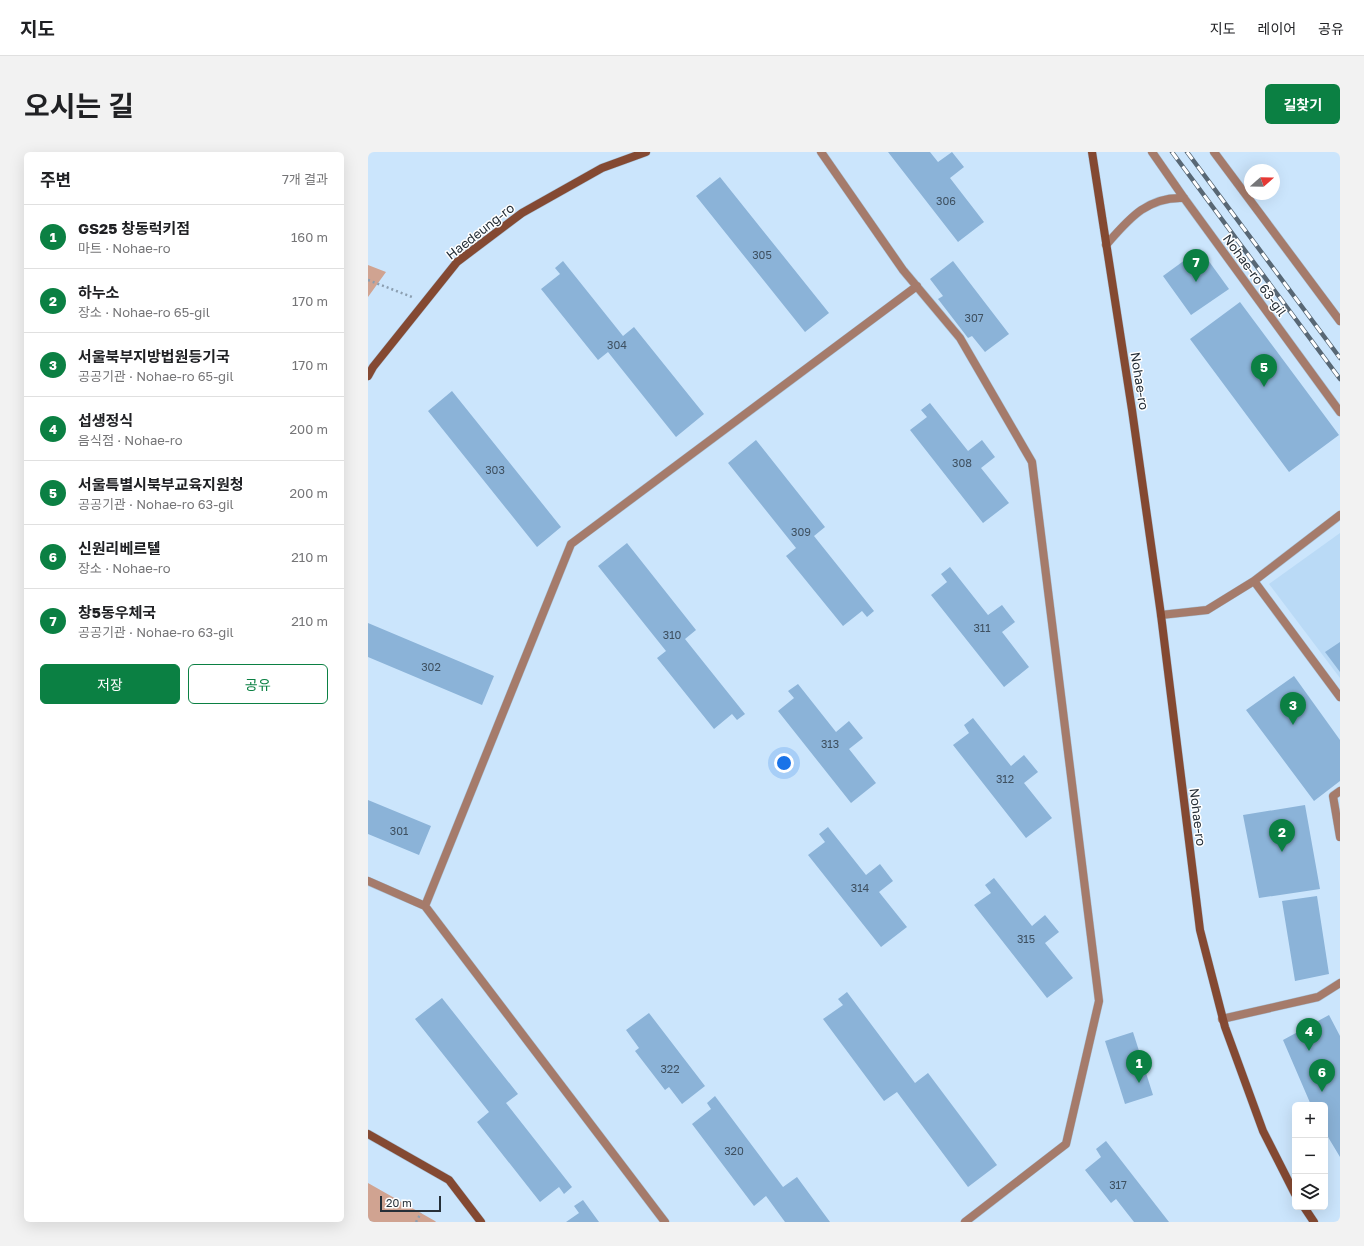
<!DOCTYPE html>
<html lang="ko">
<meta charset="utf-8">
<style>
:root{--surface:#fff;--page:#f2f2f2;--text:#202124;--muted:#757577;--line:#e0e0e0;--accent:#0b8043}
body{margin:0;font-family:"Golos Text","Noto Sans KR",sans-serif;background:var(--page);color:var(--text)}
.controls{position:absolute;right:12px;bottom:12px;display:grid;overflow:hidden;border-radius:6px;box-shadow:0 4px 16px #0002}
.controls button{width:36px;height:36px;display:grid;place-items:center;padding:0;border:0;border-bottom:1px solid var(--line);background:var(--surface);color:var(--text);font:20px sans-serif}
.compass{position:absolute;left:876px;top:12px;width:36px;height:36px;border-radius:50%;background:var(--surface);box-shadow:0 4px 16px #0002;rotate:70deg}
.scale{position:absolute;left:12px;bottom:10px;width:61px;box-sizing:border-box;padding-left:4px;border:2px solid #252f38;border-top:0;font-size:11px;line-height:14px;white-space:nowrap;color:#252f38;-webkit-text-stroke:3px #fff;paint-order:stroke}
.you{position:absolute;left:416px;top:611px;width:14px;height:14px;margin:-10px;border:3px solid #fff;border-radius:50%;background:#1a73e8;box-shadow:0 0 0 6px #1a73e833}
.badge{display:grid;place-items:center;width:26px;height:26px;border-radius:50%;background:var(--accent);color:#fff;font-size:13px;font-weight:700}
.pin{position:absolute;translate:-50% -33px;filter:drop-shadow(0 1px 2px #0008)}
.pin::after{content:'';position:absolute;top:21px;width:14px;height:12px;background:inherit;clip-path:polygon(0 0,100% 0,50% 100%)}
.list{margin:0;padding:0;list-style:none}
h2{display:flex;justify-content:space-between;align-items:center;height:52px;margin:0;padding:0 16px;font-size:17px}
h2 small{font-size:13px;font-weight:400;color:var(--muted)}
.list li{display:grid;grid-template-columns:26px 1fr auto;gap:12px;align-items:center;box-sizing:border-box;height:64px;padding:0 16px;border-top:1px solid var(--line)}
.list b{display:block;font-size:15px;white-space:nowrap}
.list p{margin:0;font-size:13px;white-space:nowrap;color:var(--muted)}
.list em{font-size:13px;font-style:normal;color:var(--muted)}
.actions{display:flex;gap:8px;padding:12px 16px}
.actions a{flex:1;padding:9px 0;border:1px solid var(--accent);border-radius:6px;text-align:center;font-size:14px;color:var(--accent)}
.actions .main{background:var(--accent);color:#fff}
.icon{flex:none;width:22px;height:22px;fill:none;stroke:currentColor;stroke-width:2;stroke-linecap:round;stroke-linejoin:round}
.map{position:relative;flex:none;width:972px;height:1070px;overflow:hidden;border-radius:6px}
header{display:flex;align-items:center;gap:24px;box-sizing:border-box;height:56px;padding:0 20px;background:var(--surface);border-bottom:1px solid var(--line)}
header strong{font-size:19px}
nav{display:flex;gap:22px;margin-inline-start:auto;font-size:14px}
.intro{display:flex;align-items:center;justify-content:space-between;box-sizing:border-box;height:96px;padding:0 24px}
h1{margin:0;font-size:28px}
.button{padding:10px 18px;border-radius:6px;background:var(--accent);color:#fff;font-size:14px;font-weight:700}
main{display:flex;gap:24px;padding:0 24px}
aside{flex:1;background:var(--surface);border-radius:6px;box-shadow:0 4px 16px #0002}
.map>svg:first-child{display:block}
.built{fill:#badaf6}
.green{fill:#d0a391}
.building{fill:#8bb3d8}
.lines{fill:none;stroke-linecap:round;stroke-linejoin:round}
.lane-casing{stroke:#aac1d5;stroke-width:9}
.street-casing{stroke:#aac1d5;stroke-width:9}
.secondary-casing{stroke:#aac1d5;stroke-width:9}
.path{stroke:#8b9eb0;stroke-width:2.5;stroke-dasharray:2 3;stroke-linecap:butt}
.lane{stroke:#a57b6b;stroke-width:8}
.street{stroke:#a57b6b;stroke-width:8}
.secondary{stroke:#844932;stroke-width:8}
.rail-casing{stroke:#586774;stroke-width:4.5}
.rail{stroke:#fff;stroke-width:3;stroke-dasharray:9;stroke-linecap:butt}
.labels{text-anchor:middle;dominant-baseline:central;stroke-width:3;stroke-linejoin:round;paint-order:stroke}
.number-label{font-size:11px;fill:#3e5060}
.street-label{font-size:13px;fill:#252f38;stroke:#fff}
</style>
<header>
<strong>지도</strong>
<nav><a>지도</a><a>레이어</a><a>공유</a></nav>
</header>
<div class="intro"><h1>오시는 길</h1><a class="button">길찾기</a></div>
<main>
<aside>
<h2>주변<small>7개 결과</small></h2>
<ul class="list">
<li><span class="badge">1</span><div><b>GS25 창동럭키점</b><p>마트 · Nohae-ro</p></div><em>160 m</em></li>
<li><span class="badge">2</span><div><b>하누소</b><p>장소 · Nohae-ro 65-gil</p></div><em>170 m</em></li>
<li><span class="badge">3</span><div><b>서울북부지방법원등기국</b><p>공공기관 · Nohae-ro 65-gil</p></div><em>170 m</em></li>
<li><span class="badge">4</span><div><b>섭생정식</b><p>음식점 · Nohae-ro</p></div><em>200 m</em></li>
<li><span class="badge">5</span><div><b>서울특별시북부교육지원청</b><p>공공기관 · Nohae-ro 63-gil</p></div><em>200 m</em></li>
<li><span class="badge">6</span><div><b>신원리베르텔</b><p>장소 · Nohae-ro</p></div><em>210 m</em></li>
<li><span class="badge">7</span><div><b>창5동우체국</b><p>공공기관 · Nohae-ro 63-gil</p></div><em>210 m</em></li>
</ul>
<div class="actions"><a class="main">저장</a><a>공유</a></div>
</aside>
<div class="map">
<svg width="972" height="1070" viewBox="0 0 972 1070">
<rect width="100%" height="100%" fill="#cbe5fc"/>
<path class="built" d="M972,381v145l-71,-94z"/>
<path class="green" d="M0,113l18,7 -18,25z
M0,1031l67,38 1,1h-68z"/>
<path class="building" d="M520,0h42l8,10 14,-10 12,15 -14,11 34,44 -26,20z
M352,25l109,136 -24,19 -109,-136z
M832,97l29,40 -38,26 -28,-39z
M195,109l60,75 11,-9 70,87 -28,23 -68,-85 -10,8 -57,-71 19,-15 -5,-6z
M585,109l56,73 -24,18 -13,-16 -4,2 -30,-39 5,-3 -13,-17z
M872,150l99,133 -50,37 -99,-133z
M84,239l109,136 -24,20 -109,-136z
M562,251l38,48 14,-11 13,17 -14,11 28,35 -26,20 -73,-93 17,-13 -6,-7z
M388,288l69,87 -11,9 60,75 -7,6 -5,-6 -19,15 -57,-70 10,-8 -68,-85z
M259,391l69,87 -11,9 60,75 -8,6 -5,-6 -18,15 -57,-71 9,-7 -68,-85z
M582,415l38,48 14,-10 13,17 -13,10 27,35 -25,20 -73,-92 16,-13 -6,-8z
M0,471l126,53 -12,29 -114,-48z
M972,490v30l-15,-20z
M926,524l46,64v41l-26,20 -68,-91z
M430,532l38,48 13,-11 14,17 -14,11 27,34 -25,20 -73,-92 16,-13 -6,-7z
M605,566l38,48 13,-11 14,17 -14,11 28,35 -26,20 -73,-93 16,-12 -5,-8z
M0,648l63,26 -12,29 -51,-21z
M937,653l15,84 -61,9 -16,-83z
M460,675l38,48 14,-11 13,17 -14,11 28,35 -26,20 -73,-92 17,-13 -6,-8z
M626,726l38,48 13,-11 14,17 -14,11 28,35 -26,20 -73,-93 17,-12 -6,-8z
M949,744l12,78 -34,7 -13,-80z
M479,840l68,91 13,-10 69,92 -29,22 -71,-95 -13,9 -61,-82 20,-14 -5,-6z
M74,846l76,96 -12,9 66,84 -8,7 -5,-7 -19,15 -63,-80 12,-10 -74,-93z
M281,861l56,73 -23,18 -13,-17 -4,3 -30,-39 4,-3 -13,-18z
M961,863l11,21v121l-15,-25v-27h-14l-28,-65z
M765,880l20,63 -28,9 -20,-63z
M347,944l68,91 14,-10 33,45h-45l-19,-26 -12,10 -62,-82 19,-15 -4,-6z
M738,989l63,81h-35l-18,-23 -5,4 -26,-33 16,-13 -5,-8z
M215,1048l16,22h-33l13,-9 -5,-7z"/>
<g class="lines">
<g class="lane-casing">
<path id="lane" d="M854,867l96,-22 22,-14"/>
</g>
<g class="street-casing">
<path id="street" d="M453,0l82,118 57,68 72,124 67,539 -33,143 -101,78
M784,0l32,46 156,214
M846,0l126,169
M738,93c22,-25 41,-49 78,-47
M886,429l86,116
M793,463l46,-5 47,-29 86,-66
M972,639l-7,5 7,41
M0,729l57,25 240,316
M57,754l146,-362 346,-258"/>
</g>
<g class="secondary-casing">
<path id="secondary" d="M724,0l40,258 29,205 39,315 25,97 38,104 32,63
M0,224l5,-9 84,-105 65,-49 80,-45 44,-16
M0,982l81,46 32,42
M936,1055l10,15"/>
</g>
<path class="path" d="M0,128l44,17
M48,1070l5,-9"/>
<use href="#lane" class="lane"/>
<use href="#street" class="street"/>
<use href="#secondary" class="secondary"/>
<g class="rail-casing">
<path id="rail" d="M804,0l168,227
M819,0l153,206"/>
</g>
<use href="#rail" class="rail"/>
</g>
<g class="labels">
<g class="number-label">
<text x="578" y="48">306</text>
<text x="394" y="102">305</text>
<text x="606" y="165">307</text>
<text x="249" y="192">304</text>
<text x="594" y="310">308</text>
<text x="127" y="317">303</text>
<text x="433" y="379">309</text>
<text x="614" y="475">311</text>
<text x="304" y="482">310</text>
<text x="63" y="514">302</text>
<text x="462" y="591">313</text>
<text x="637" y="626">312</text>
<text x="31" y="678">301</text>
<text x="492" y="735">314</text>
<text x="658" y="786">315</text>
<text x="302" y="916">322</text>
<text x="366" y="998">320</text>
<text x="750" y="1032">317</text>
</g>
<g class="street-label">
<text transform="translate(112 79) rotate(-38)">Haedeung-ro</text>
<text transform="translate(887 123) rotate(54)">Nohae-ro 63-gil</text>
<text transform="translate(772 229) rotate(81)">Nohae-ro</text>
<text transform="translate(830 665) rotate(83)">Nohae-ro</text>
</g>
</g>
</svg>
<div class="controls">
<button>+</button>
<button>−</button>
<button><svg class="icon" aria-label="layers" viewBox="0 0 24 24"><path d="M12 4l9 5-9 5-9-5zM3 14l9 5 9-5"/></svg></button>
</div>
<svg class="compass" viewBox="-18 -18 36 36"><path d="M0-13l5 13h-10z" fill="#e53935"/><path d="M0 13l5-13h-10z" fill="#757577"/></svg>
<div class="scale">20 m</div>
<div class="you"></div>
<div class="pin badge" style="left:771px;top:931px">1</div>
<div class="pin badge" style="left:914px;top:700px">2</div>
<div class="pin badge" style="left:925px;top:573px">3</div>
<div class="pin badge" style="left:941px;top:899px">4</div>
<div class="pin badge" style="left:896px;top:235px">5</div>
<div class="pin badge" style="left:954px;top:940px">6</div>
<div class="pin badge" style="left:828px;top:130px">7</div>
</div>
</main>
